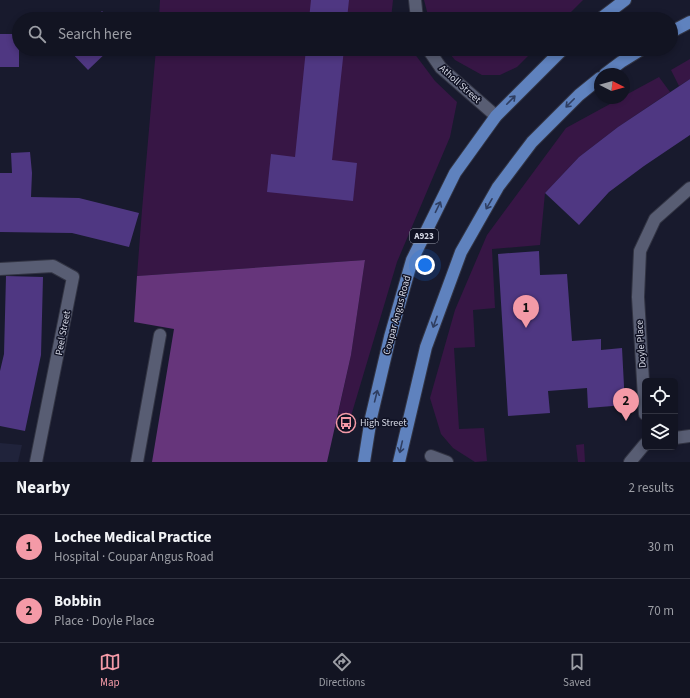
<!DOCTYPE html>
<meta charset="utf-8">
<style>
:root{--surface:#121422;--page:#1f212f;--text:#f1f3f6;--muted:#9c9ea5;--line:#313340;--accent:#f49aa7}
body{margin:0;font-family:"Source Sans 3",sans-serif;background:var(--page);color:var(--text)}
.controls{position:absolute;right:12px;bottom:12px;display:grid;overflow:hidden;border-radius:6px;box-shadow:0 2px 6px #0003}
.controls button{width:36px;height:36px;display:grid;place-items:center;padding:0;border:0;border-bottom:1px solid var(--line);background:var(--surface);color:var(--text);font:20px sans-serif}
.compass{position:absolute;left:594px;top:68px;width:36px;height:36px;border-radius:50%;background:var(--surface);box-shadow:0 2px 6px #0003;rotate:96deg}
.you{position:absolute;left:425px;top:265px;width:14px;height:14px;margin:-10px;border:3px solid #fff;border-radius:50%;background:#1a73e8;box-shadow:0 0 0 6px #1a73e833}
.badge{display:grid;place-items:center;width:26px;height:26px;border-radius:50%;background:var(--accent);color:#111;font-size:13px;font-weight:700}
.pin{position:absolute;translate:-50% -33px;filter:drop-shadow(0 1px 2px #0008)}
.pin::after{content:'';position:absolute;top:21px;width:14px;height:12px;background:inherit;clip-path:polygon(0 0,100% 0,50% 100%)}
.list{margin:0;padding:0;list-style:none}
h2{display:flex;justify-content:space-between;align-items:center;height:52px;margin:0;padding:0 16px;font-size:17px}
h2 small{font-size:13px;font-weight:400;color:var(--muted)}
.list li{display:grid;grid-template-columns:26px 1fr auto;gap:12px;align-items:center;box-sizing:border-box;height:64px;padding:0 16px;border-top:1px solid var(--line)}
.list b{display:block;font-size:15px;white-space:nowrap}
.list p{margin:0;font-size:13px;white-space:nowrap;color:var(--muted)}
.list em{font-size:13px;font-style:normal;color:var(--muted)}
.icon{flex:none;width:22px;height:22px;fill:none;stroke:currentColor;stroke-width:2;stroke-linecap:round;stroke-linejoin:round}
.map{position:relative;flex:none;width:690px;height:462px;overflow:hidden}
.search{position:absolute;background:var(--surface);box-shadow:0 2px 6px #0003;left:12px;right:12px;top:12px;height:44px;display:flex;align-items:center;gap:10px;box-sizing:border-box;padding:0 14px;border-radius:22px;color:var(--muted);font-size:15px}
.sheet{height:180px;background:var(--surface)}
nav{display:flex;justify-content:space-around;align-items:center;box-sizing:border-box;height:56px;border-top:1px solid var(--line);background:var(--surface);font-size:11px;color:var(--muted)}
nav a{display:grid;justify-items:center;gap:2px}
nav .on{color:var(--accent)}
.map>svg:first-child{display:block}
.built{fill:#20233b}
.green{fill:#371645}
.forest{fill:#66357b}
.building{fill:#4f3782}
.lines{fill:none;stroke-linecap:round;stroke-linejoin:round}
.minor-casing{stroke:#323443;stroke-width:14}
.major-casing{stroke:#323443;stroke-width:14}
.minor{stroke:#585d73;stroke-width:12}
.major{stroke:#5f82be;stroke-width:12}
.oneway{stroke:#2f3e61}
.labels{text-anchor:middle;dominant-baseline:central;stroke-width:3;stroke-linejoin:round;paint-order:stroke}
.shield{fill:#0f1123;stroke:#9a9dac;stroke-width:1}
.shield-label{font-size:9px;font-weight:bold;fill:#d6d9e6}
.street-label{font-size:10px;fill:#d6d9e6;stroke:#0f1123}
.poi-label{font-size:10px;fill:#d6d9e6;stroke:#0f1123;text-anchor:start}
</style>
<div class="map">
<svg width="690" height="462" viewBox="0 0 690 462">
<rect width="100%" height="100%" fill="#181a2d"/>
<path class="built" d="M0,443l22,2 -4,17h-18z"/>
<path class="green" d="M160,0h233l-2,19h-232z
M424,0h159l-19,19h-135z
M156,49h255l24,32 22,21 -7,35 -53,125 -46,154 -13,-2 13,-59 14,-95 -228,16 5,-66z
M446,49h89l-18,18 -17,8h-18l-27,-15z
M690,59v20l-11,7 -8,-16z
M659,77l11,15 -52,35 -39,30 -34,36 -5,52 -48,4 3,59 -22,2 2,37 -21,1 5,81 25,-1 3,33 -12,1 -22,-14 -12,-14 -11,-36 25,-88 32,-75 79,-107 55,-30h3v-2z
M584,444l1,18h-7l-2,-17z"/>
<path class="forest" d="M365,260l-14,95 -24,107h-175l22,-133 -40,-7 3,-46z"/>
<path class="building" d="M311,0h38l-2,19h-38z
M102,11l8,8h-16z
M0,34h19v33h-19z
M68,49h42l-22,21z
M306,49h38l-12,111 25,3 -4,38 -86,-9 4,-38 24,3z
M690,79v56l-46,31 -35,26 -30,33 -34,-32 34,-36 39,-30z
M30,152l2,21 -1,24 48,1 60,15 -10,34 -57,-14 -72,-1v-59h12l-1,-20z
M539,251l1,24 27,-1 5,67 29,-2v11l21,-2 3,57 -37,3 -1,-20 -39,3 2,22 -42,3 -10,-162z
M6,276l37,1 -2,78 -16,76 -25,-5v-55l4,-17z"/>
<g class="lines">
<g class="minor-casing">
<path id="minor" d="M415,0l2,19
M428,49l13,19 55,48
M0,269l53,-3 20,11 -37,185
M645,414l-7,-117 2,-46 15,-32 35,-31
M675,438l15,-2
M431,456l16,6
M137,462l23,-127
M630,462l15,-18"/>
</g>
<g class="major-casing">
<path id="major" d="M600,19l25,-19
M671,32l19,-10
M605,74l16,-12 21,-13
M364,462l7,-44 19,-81 22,-77 43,-87 41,-57 67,-67
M399,462l27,-115 35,-95 37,-65 34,-45 47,-47 21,-17"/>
</g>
<use href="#minor" class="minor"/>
<use href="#major" class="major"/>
</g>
<defs><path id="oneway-shaft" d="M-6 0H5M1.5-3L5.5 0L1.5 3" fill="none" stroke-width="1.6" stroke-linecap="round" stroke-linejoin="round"/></defs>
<g class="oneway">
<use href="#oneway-shaft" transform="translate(511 100) rotate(-45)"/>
<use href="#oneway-shaft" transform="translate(570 103) rotate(135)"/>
<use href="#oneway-shaft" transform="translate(489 204) rotate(120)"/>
<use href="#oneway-shaft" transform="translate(438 207) rotate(-64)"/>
<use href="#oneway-shaft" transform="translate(435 322) rotate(110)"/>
<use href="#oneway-shaft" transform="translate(376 396) rotate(-76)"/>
<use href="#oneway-shaft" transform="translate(401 447) rotate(103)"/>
</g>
<defs>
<g id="bus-ring" transform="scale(1)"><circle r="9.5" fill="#0f1123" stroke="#f49aa7" stroke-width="1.5"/><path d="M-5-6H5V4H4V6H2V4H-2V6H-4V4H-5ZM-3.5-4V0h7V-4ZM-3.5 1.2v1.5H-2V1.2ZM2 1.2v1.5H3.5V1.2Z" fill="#f49aa7"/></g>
</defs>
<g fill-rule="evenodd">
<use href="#bus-ring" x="346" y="423"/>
</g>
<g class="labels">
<rect class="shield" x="410" y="229" width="28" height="14" rx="3"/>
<g class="shield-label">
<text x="424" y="236">A923</text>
</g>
<g class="street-label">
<text transform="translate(460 84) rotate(42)">Atholl Street</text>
<text transform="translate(397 315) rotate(-75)">Coupar Angus Road</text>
<text transform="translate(63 333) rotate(-79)">Peel Street</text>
<text transform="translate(641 344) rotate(-94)">Doyle Place</text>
</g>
<g class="poi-label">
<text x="360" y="423">High Street</text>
</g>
</g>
</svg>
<div class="controls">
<button><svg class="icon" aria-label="locate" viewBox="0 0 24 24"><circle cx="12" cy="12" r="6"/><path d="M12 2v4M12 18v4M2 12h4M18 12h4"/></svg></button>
<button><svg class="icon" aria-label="layers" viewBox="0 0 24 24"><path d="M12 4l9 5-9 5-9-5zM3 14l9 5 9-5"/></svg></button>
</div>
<svg class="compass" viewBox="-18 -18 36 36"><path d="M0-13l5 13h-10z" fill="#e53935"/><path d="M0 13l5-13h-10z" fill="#9c9ea5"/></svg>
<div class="you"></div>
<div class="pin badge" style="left:526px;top:328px">1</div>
<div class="pin badge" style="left:626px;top:421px">2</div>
<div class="search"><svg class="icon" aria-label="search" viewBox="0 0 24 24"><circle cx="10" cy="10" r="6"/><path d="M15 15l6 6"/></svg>Search here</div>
</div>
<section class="sheet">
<h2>Nearby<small>2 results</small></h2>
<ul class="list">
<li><span class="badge">1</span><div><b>Lochee Medical Practice</b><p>Hospital · Coupar Angus Road</p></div><em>30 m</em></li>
<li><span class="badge">2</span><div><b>Bobbin</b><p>Place · Doyle Place</p></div><em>70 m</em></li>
</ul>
</section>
<nav>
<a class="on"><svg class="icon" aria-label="map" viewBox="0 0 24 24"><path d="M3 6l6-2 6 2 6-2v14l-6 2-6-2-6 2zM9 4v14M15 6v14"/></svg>Map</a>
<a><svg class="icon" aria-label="directions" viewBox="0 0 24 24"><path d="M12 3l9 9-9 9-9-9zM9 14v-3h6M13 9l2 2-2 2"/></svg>Directions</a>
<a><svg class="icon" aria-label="saved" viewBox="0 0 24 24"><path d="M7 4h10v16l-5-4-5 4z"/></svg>Saved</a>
</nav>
